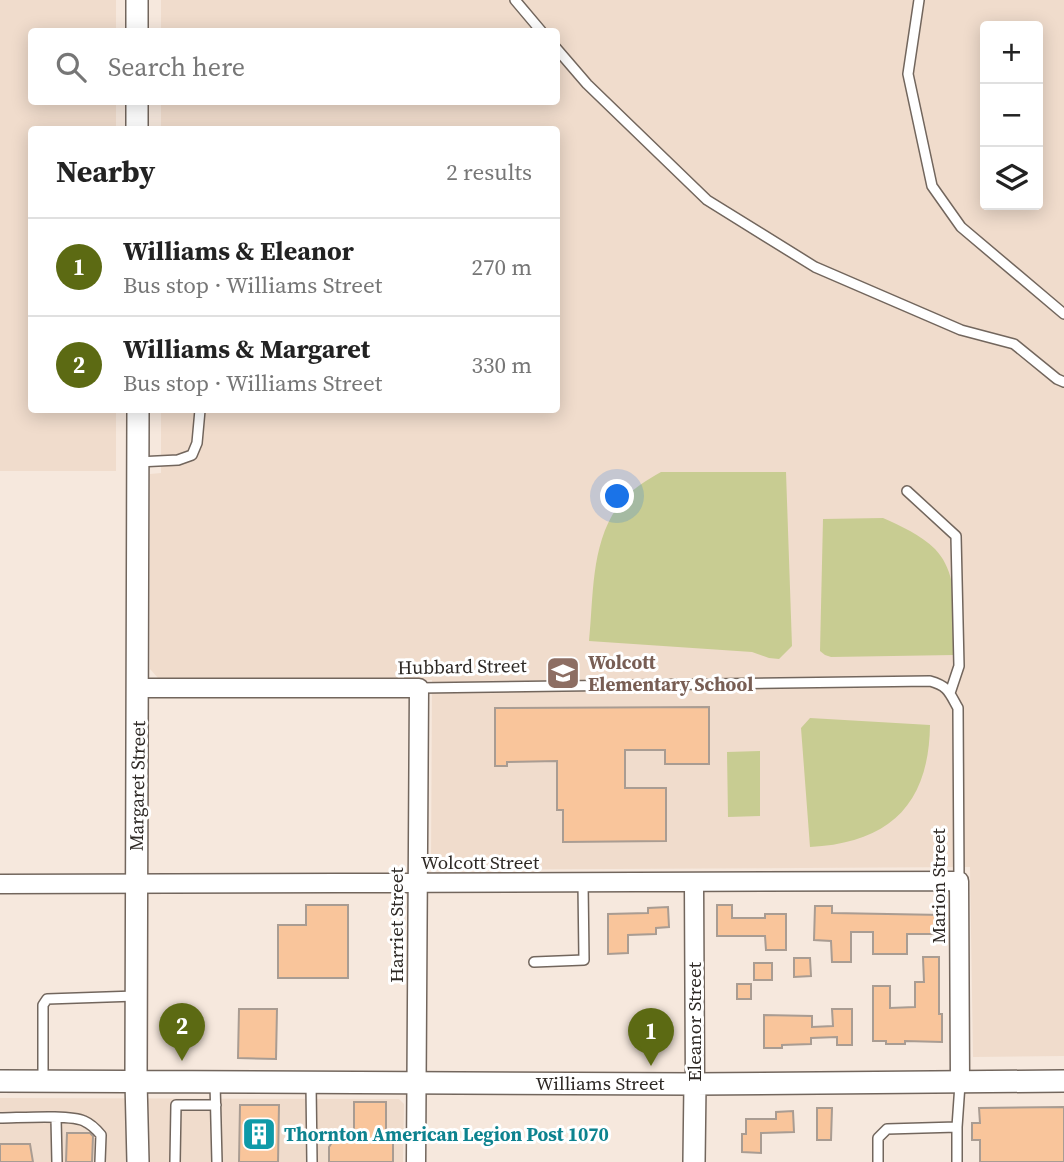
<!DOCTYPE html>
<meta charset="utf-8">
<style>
:root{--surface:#fff;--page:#f2f2f2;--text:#222;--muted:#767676;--line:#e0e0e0;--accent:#5c6a13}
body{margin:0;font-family:"Source Serif 4",serif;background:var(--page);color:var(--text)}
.controls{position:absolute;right:21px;top:21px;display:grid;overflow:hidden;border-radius:7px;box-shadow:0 4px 18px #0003}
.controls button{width:63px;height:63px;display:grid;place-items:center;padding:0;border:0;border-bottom:2px solid var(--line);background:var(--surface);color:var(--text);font:35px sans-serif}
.you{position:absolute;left:618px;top:497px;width:24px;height:24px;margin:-18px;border:5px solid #fff;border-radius:50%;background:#1a73e8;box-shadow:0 0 0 10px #1a73e833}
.badge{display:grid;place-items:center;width:46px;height:46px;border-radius:50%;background:var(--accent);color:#fff;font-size:23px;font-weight:700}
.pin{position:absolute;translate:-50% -58px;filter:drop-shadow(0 2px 4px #0008)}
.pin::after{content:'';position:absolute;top:37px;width:24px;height:21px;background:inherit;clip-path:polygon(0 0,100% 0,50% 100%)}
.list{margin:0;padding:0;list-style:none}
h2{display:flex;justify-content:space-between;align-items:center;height:91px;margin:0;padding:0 28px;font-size:30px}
h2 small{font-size:23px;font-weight:400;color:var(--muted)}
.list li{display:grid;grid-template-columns:46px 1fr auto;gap:21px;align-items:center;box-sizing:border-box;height:98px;padding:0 28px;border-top:2px solid var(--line)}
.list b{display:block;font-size:26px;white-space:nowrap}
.list p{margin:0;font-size:23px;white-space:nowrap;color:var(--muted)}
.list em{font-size:23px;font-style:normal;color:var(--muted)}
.icon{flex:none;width:38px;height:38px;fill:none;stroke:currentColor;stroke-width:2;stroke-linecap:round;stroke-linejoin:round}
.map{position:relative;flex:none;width:1064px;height:1162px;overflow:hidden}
.search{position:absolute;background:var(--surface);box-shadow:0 4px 18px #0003;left:28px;top:28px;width:532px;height:77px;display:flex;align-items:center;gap:18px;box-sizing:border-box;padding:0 24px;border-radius:7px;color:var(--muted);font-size:26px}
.panel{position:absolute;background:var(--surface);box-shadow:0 4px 18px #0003;left:28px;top:126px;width:532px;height:287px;border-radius:7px}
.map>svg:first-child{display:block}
.built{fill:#f0dccc;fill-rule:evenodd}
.green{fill:#c8cc92}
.building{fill:#f9c59b;stroke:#a99c92;stroke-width:2}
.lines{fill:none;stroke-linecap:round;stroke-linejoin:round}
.service-casing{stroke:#72665d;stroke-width:12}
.minor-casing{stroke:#72665d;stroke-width:21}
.tertiary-casing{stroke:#72665d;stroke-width:24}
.service{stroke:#fff;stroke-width:9}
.minor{stroke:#fff;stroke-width:18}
.tertiary{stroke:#fff;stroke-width:21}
.labels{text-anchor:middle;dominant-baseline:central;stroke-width:6;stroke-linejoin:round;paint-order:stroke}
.education-label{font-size:19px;font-weight:bold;fill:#785e54;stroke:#fff;text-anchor:start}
.street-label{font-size:19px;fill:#2d2824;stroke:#fff}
.culture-label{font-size:19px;font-weight:bold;fill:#0d838f;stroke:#fff;text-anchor:start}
</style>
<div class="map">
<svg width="1064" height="1162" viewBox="0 0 1064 1162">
<rect width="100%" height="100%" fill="#f6e8dd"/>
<path class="built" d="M0,0h116v31l-84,1v70h84v27l-84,1v280h84v61h-116z
M161,0h903v1056l-91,1 -3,-190 -539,3 1,-190 -274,-2 -8,-9v-195l11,-1v-63h395v-280l-395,-1v-27h395v-70l-395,-1zM985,26h53v179h-53z
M0,1098l399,1 5,5 -1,58h-403z"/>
<path class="green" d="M661,472h125l6,174 -13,13 -10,-1 -17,-6 -163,-11c5,-46 1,-101 33,-140 10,-12 25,-21 39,-29z
M883,518c18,8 38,17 52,31 26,27 19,72 19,106l-123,2 -6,-2 -5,-4 3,-132z
M810,718l120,7c-1,80 -41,118 -120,122l-9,-119z
M760,751v65l-32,1 -1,-65z"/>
<path class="building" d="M709,707v57h-44v-14h-40v38h41v53l-103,1v-32h-6v-49l-50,1v4h-12v-58z
M306,905h42v73h-70v-53h28z
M717,905h15v13h33v-4h21v36h-20l-1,-14h-48z
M815,906h17v7l111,2v19h-36v20h-34v-22h-22v30h-19l-1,-21 -17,-1z
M668,907l1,20 -13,1v6l-28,1v18l-20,1v-40l40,-1v-5z
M923,957h16v57h3v28l-37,-1v3h-19v-3h-13v-55h17v22l25,-1v-25h9z
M794,958h16l1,18 -17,1z
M754,963h18v17h-18z
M737,984h14v15h-14z
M239,1009h38l-1,50 -38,-1z
M832,1009h20v36h-15v-8l-26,1v6l-29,1v3h-18v-33l48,1v11l21,-1z
M354,1102h32v39h7v21h-64v-15l4,-6h21z
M240,1105h39l-1,57h-39z
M1064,1107v55h-84v-22h-8v-17h8l-1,-15z
M817,1108h15l-1,32h-14z
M793,1111l1,21 -33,1v20l-19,-1v-18h4v-15h30v-7z
M67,1133h23l3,3 -1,26h-26z
M0,1144h30l3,18h-33z"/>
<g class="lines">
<g class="service-casing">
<path id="service" d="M515,0l27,32
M919,0l-11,74 24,112 29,41 103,87
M556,48l31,36 120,116 108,67 146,63 53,14 43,35 7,3
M138,462l40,-2 14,-5 5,-12 3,-33
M907,491l49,45 3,130 -9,27
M419,688l511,-7c18,5 19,11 28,27l1,173
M534,962l50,-2 -1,-77
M43,1081v-76l4,-6 89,-3
M215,1083l2,79
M311,1084l1,78
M0,1118c18,0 70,-4 84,3 7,3 12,8 17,14l-1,27
M56,1118l1,44
M175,1162l1,-57h40
M878,1162v-24l9,-9 70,-2
M957,1162v-35l3,-43"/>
</g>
<g class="minor-casing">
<path id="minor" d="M138,688h281l-3,474
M694,883l1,201
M0,884l959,-3 1,201"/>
</g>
<g class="tertiary-casing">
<path id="tertiary" d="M137,0v32
M137,102v28
M138,410l-2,671 2,81
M0,1081l695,3 369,-3
M694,1162l1,-78"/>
</g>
<use href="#service" class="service"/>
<use href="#minor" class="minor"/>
<use href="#tertiary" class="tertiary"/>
</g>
<defs>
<g id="school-square" transform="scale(1.75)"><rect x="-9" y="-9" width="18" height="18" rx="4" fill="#8d6e63" stroke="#fff"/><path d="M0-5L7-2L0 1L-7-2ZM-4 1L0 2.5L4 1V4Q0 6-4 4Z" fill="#fff"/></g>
<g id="building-square" transform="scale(1.75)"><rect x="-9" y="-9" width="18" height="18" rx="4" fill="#0f9aa8" stroke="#fff"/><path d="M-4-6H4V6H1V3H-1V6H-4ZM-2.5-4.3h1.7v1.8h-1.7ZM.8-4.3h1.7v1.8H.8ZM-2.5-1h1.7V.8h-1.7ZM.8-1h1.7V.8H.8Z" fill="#fff"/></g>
</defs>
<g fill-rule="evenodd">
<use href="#school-square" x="563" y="673"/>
<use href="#building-square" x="259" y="1134"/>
</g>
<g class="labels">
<g class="education-label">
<text x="588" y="662">Wolcott<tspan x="588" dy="22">Elementary School</tspan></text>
</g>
<g class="street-label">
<text transform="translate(462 666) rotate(-1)">Hubbard Street</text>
<text transform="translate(137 786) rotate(-89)">Margaret Street</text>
<text x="480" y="862">Wolcott Street</text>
<text transform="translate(938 886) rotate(-90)">Marion Street</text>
<text transform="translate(396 925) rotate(-90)">Harriet Street</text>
<text transform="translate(694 1022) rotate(-90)">Eleanor Street</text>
<text x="600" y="1083">Williams Street</text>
</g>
<g class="culture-label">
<text x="284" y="1134">Thornton American Legion Post 1070</text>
</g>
</g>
</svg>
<div class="controls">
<button>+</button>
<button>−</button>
<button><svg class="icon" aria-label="layers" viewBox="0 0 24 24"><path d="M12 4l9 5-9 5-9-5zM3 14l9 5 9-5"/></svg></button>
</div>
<div class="you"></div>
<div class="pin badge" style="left:651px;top:1066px">1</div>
<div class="pin badge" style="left:182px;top:1061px">2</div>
<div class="search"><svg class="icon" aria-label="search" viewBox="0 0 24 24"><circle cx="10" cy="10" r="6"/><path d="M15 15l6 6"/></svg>Search here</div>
<section class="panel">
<h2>Nearby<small>2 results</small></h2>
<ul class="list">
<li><span class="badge">1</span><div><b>Williams &amp; Eleanor</b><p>Bus stop · Williams Street</p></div><em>270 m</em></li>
<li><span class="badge">2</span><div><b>Williams &amp; Margaret</b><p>Bus stop · Williams Street</p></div><em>330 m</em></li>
</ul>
</section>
</div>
